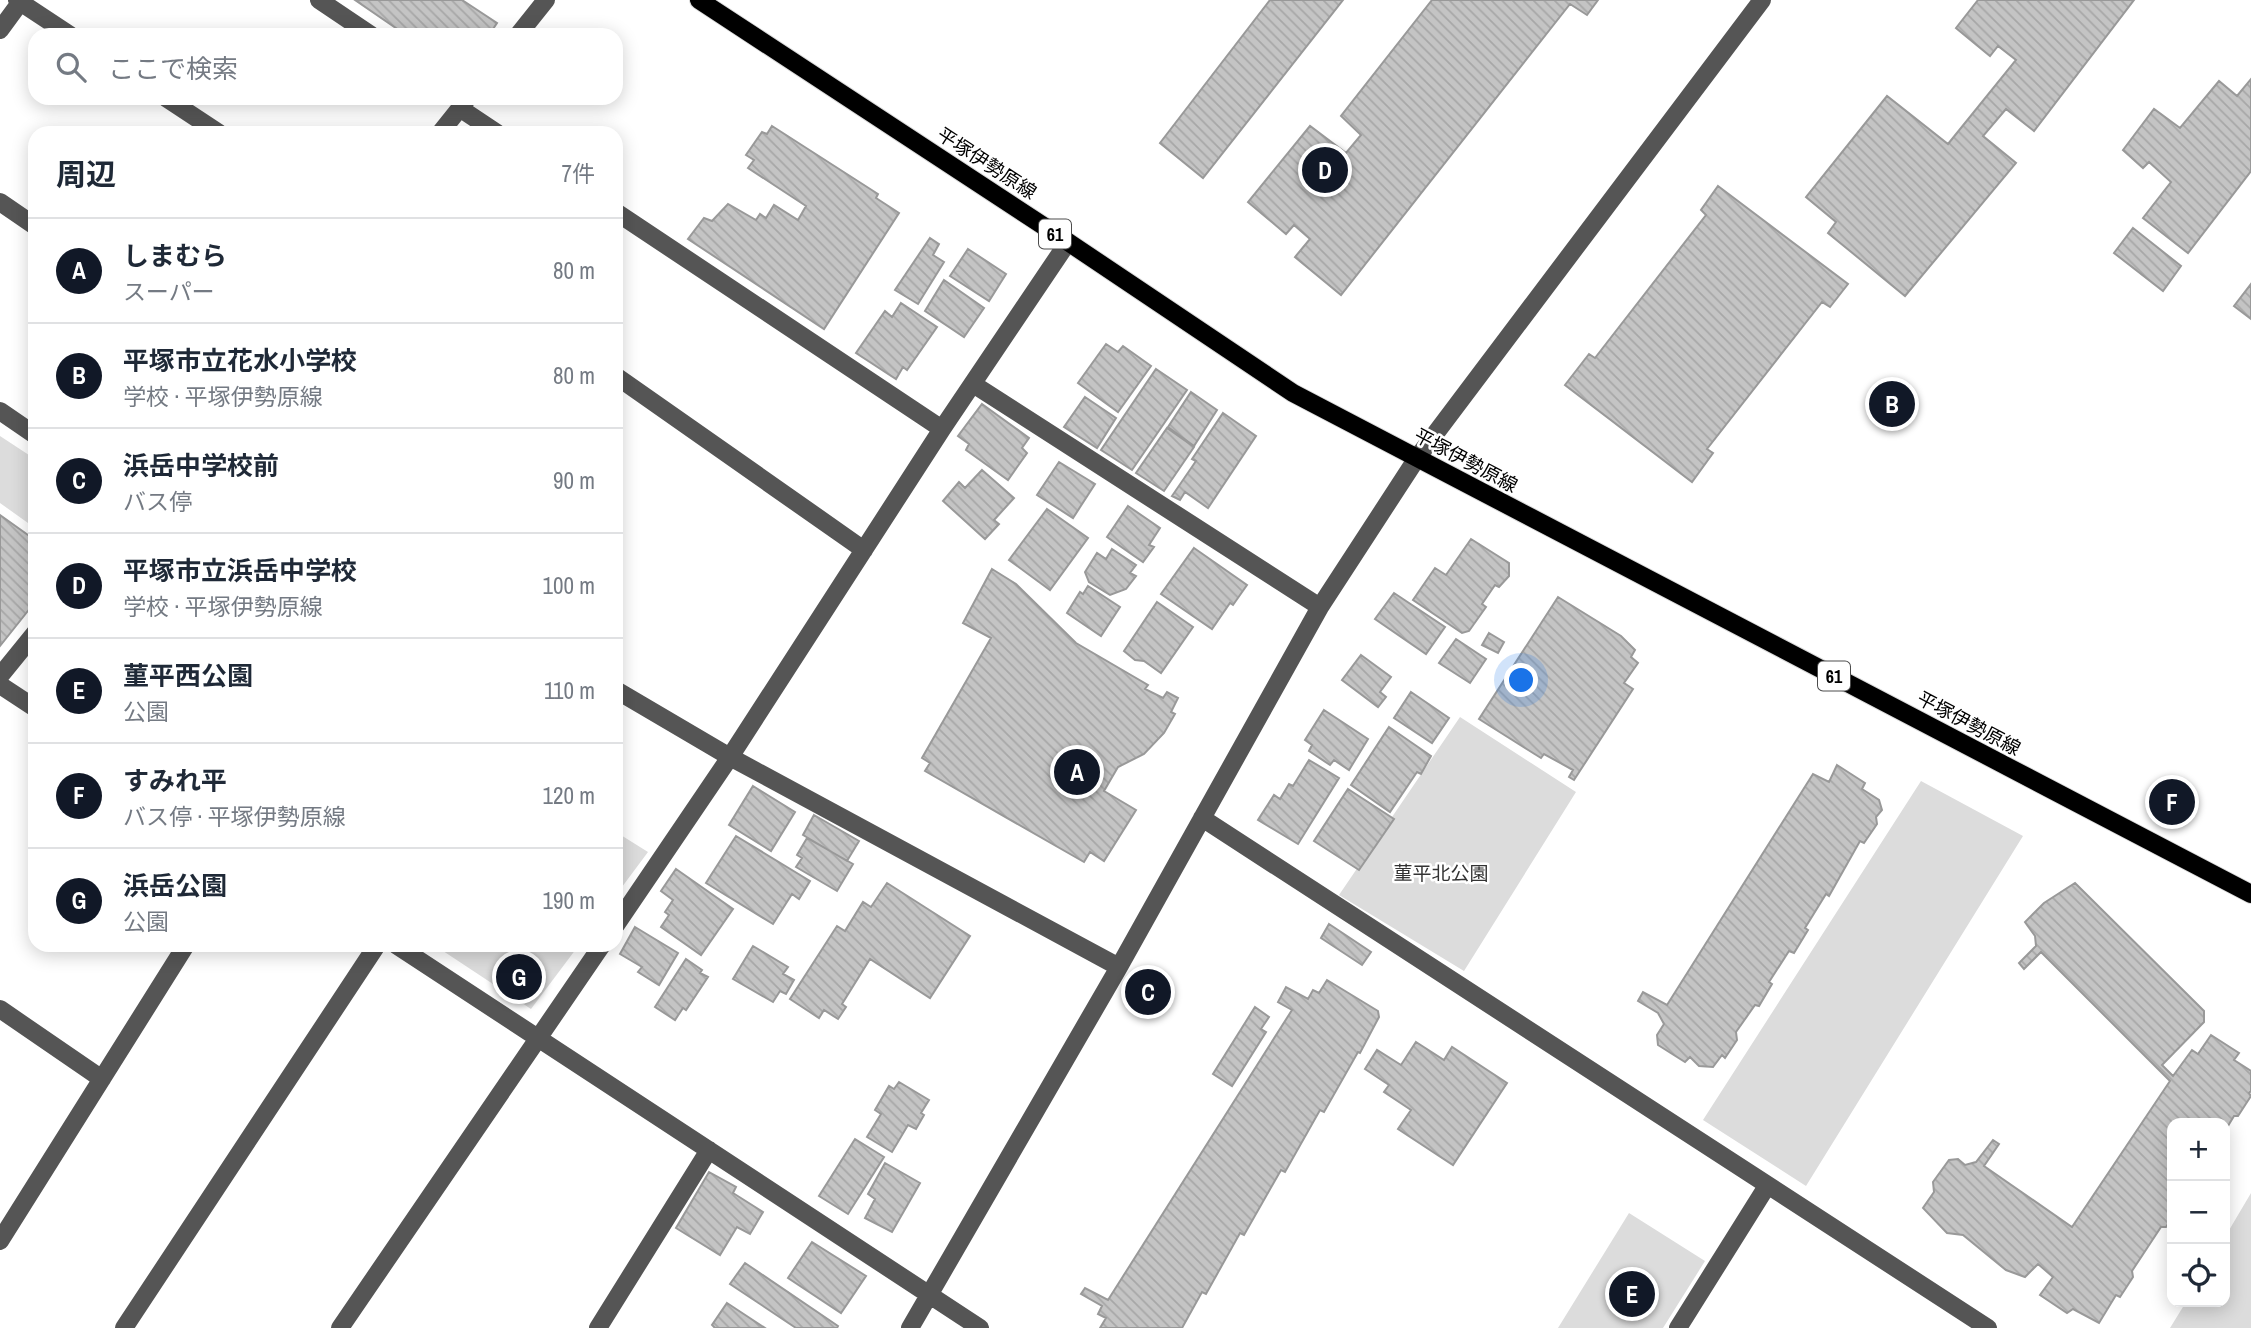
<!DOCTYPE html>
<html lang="ja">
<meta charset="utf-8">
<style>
:root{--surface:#fff;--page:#f6f6f7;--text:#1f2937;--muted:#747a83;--line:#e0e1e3;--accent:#111827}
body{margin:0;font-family:"Archivo Narrow","Noto Sans JP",sans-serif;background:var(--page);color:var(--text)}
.controls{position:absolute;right:21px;bottom:21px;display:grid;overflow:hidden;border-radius:14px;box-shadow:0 4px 18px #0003}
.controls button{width:63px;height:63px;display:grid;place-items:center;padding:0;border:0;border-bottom:2px solid var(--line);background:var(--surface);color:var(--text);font:35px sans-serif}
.you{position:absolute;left:1522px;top:681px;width:24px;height:24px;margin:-18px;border:5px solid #fff;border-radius:50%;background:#1a73e8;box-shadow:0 0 0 10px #1a73e833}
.badge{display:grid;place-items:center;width:46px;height:46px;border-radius:50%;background:var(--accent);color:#fff;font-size:23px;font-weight:700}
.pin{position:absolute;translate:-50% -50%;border:4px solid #fff;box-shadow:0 2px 7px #0006}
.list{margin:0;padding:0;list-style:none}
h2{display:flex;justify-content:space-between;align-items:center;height:91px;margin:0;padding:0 28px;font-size:30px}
h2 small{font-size:23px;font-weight:400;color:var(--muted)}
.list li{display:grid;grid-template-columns:46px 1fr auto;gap:21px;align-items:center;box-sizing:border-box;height:105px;padding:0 28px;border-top:2px solid var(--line)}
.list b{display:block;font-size:26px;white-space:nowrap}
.list p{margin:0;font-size:23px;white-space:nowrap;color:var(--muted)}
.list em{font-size:23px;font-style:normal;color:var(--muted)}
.icon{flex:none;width:38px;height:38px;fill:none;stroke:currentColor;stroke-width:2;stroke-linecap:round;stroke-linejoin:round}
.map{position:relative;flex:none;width:2251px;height:1328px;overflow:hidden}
.search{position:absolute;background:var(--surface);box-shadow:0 4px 18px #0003;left:28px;top:28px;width:595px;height:77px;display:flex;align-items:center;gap:18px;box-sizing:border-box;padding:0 24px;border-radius:21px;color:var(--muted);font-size:26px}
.panel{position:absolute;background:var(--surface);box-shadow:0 4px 18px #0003;left:28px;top:126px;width:595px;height:826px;border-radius:21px}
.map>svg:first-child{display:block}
.green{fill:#dcdcdc}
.building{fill:url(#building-back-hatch);stroke:#999;stroke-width:2}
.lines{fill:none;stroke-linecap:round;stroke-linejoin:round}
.major-casing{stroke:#dbdbdb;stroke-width:20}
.minor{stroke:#555;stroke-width:18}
.major{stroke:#000;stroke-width:18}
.labels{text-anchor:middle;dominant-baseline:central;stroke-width:5;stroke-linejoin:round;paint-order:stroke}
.shield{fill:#fff;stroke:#4c4c4c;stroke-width:2}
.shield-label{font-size:18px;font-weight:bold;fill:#000}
.street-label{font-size:19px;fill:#000;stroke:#fff}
.park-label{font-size:19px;fill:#333;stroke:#fff}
</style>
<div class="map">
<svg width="2251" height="1328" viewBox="0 0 2251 1328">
<defs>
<pattern id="building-back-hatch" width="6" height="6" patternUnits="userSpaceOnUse" patternTransform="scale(1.75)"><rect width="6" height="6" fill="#c4c4c4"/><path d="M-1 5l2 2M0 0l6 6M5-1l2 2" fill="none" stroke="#a7a7a7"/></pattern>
</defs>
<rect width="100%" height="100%" fill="#fff"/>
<path class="green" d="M0,436l35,23v69l-35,-25z
M1460,717l116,75 -112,179 -125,-76z
M1921,781l102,55 -217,350 -103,-66z
M616,832l32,20 -32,43z
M434,945h145l-48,64z
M2251,1193v135h-81l16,-26h39v-65z
M1629,1213l76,48 -42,67h-105z"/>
<path class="building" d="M355,0h107l35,23 -8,12h-83z
M1270,0h73l-140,178 -43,-35z
M1432,0h166l-11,15 -17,-11 -229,291 -46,-38 15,-18 -16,-14 -8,9 -38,-32 62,-76 36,27 15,-18 -20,-19z
M1978,0h156l-100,131 -28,-22 -23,27 33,27 -111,133 -77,-63 8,-11 -30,-25 81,-101 61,48 68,-84 -18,-14 -8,10 -34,-28z
M2251,79v92l-63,82 -45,-35 28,-36 -22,-20 -6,6 -20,-18 31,-41 26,19 39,-47 18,15z
M772,126l106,68 -2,4 23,15 -75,116 -136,-90 16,-21 8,3 16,-17 28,16 4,-6 6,4 8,-13 24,15 8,-14 -58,-38 6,-8 -8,-5 16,-23 5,2z
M1718,186l130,98 -18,23 -8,-5 -115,147 6,4 -21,29 -127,-97 24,-31 6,4 111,-143 -5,-5z
M2133,228l48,38 -18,25 -49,-38z
M930,238l9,6 -6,11 11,7 -26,42 -23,-14z
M968,249l38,25 -17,27 -39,-25z
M944,280l40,28 -20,29 -39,-26z
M2251,284v35l-17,-13z
M901,303l36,24 -30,43 -4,-3 -7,12 -40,-26 29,-42 7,6z
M1106,344l12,8 5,-6 28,20 -33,46 -40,-29z
M1156,369l31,21 -55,80 -31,-20z
M1191,392l26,18 -23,36 -26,-19z
M1085,397l31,21 -19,30 -33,-21z
M982,404l47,34 -7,10 5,5 -19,27 -42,-30 3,-6 -11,-8z
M1223,413l33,23 -48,72 -23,-16 -5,8 -8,-4 24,-35 -4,-2z
M1167,428l27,19 -30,44 -28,-18z
M1059,462l36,22 -22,34 -36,-23z
M982,470l32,28 -20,22 5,4 -14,15 -42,-38 16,-19 6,6z
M1128,506l32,22 -11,17 5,2 -11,15 -36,-25z
M1047,509l41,29 -38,52 -41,-30z
M0,515l35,25v62l-35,44z
M1471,539l38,24v13l-10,11 -4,-2 -13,19 4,3 -17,24 -7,2 -49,-33 22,-32 11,7z
M1194,548l53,37 -14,20 -3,-2 -18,26 -51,-35z
M1112,549l24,16 -6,8 6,3 -10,13 -16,6 -21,-13 -4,-10 12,-19 9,6z
M992,569l24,15 60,59 72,42 -3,4 18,9 4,-6 11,6 -7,14 4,2 -11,19 -20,21 -26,13 -14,24 32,19 -32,51 -14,-9 -6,10 -159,-91 5,-8 -8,-5 69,-120 -28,-15z
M1088,586l32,21 -19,29 -34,-23 13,-21 3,2z
M1394,593l51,34 -19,27 -51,-35z
M1558,597l63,39 14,14 -4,7 7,6 -14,20 9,6 -59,91 -5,-3 4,-7 -29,-16 -3,4 -62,-39z
M1157,602l36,25 -32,46 -17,-12 -9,-1 -11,-9z
M1489,633l15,9 -6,11 -16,-8z
M1456,639l30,20 -16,24 -31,-20z
M1361,655l30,22 -11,15 6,5 -8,10 -36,-27z
M1411,692l38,26 -17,25 -38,-25z
M1324,710l44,29 -19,31 -15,-10 -4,5 -21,-14 3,-6 -7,-5z
M1389,727l42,29 -10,18 -4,-2 -27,40 -39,-27z
M1309,760l30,18 -41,66 -40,-24 16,-25 6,4 9,-15 4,2z
M1837,765l28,18 -3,6 17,11 3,10 -6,7 1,7 -13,19 -4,-2 -31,55 -3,-2 -21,34 3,2 -14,23 -5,-2 -20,31 3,2 -13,22 -4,-1 -19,27 1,8 -12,18 -3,-3 -9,12 -14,-1 -9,-9 -5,5 -27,-17 -1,-10 7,-11 -6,-11 -20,-12 5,-9 24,13 146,-231 16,8z
M753,786l42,26 -24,39 -42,-26z
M1348,789l46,30 -35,51 -45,-29z
M814,815l45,26 -12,20 -44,-26z
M736,836l74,45 -11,18 -7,-5 -19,30 -67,-41z
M807,838l46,26 -16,27 -41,-24 6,-9 -5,-3z
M676,869l57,40 -32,46 -40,-28 8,-12 -4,-3 8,-12 -12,-9z
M887,883l83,53 -40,62 -60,-39 -28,45 4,3 -8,12 -14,-9 -5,8 -29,-19 47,-73 8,5 18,-29 8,5z
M2075,883l129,128v11l-42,43 11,11 19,-26 6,4 13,-19 28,18 -5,7 17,11v20l-2,2 2,3 -13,20h-4l-9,15v-8h-53v95l-6,9h-5l-29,44 1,6 -13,20 -4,-2 -17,28 -26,-14 -6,4 -27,-18 13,-18 -15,-13 -13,13 -19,-7 -43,-35 -16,-2 -24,-25 11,-16 -1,-10 16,-22 9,-1 7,6 11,-3 17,-22 6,4 -15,22 88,61 98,-146 -129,-129 -17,17 -5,-6 17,-17 -1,-10 -10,-14 19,-19z
M1329,924l42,28 -9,13 -41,-27z
M635,927l43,26 -19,32 -21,-13 4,-5 -22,-13z
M753,946l35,21 -5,7 11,6 -8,14 -6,-3 -7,11 -40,-23z
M686,959l16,11 -2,3 8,4 -22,33 -3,-2 -8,12 -20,-13z
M1327,980l51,31 1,6 -19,36 -2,-1 -34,60 -4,-2 -35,62 -4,-2 -37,65 -4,-2 -34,61 -4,-2 -20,36h-82l6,-10 -8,-4 4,-8 -21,-12 4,-6 23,12 184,-290 -14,-8 8,-15 22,12 5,-9 6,3z
M1255,1007l14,10 -8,12 5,3 -34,54 -19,-12z
M1416,1042l28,18 8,-13 55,36 -54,82 -55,-36 13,-19 -27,-18 5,-7 -24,-16 12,-19 24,15z
M899,1082l30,18 -8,13 3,2 -8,14 -8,-4 -16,27 -25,-15 14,-23 -6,-4 14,-24 5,3z
M855,1139l29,18 -36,57 -29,-18z
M885,1163l35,20 -28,49 -27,-14 10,-19 -7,-5z
M709,1172l27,15 -3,6 30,19 -13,22 -13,-7 -17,28 -44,-27z
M812,1242l54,34 -25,37 -53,-35z
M745,1263l93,63 -1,2h-41l-66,-44z
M727,1303l38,25h-50l-3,-3z"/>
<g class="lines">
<g class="major-casing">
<path id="major" d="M699,0l369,242 225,151 958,501"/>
</g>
<path class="minor" d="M17,0l53,35
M319,0l52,35
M0,30l22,-30
M518,35l28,-35
M166,98l53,35
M461,109l36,24
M440,133l28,-35
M0,202l35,24
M616,212l326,217
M616,376l248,174
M973,384l347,223
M0,411l35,24
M0,676l35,-43
M0,685l35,23
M616,690l114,67 389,210
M1202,818l786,510
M616,925l114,-168 212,-328 126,-187
M396,945l584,383
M0,1009l102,70
M0,1241l186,-296
M124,1328l253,-383
M340,1328l262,-383
M598,1328l111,-178
M910,1328l209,-361 201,-360 97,-149 345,-458
M1678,1328l89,-142"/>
<use href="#major" class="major"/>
</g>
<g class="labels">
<g class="shield">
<rect x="1039" y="219.5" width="32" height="29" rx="5"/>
<rect x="1818" y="661.5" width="32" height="29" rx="5"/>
</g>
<g class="shield-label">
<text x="1055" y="234">61</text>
<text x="1834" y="676">61</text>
</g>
<g class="street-label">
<text transform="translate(987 163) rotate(33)">平塚伊勢原線</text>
<text transform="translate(1466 460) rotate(28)">平塚伊勢原線</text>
<text transform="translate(1969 723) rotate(28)">平塚伊勢原線</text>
</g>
<g class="park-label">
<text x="1441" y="873">菫平北公園</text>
</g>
</g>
</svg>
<div class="controls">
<button>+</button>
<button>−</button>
<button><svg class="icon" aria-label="locate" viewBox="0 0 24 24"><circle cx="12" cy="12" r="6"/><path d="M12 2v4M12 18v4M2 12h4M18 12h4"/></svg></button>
</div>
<div class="you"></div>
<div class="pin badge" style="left:1077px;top:772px">A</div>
<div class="pin badge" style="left:1892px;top:404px">B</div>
<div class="pin badge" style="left:1148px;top:992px">C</div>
<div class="pin badge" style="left:1325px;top:170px">D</div>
<div class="pin badge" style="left:1632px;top:1294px">E</div>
<div class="pin badge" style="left:2172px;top:802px">F</div>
<div class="pin badge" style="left:519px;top:977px">G</div>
<div class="search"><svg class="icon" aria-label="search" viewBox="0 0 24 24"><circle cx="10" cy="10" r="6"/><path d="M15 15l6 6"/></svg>ここで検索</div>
<section class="panel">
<h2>周辺<small>7件</small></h2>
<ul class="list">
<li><span class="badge">A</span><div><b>しまむら</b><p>スーパー</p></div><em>80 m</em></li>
<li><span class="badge">B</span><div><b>平塚市立花水小学校</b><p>学校 · 平塚伊勢原線</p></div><em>80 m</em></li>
<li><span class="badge">C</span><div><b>浜岳中学校前</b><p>バス停</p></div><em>90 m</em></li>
<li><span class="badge">D</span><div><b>平塚市立浜岳中学校</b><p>学校 · 平塚伊勢原線</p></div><em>100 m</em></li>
<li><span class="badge">E</span><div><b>菫平西公園</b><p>公園</p></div><em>110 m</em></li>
<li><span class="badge">F</span><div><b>すみれ平</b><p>バス停 · 平塚伊勢原線</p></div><em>120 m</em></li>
<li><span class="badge">G</span><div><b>浜岳公園</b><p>公園</p></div><em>190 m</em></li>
</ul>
</section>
</div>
